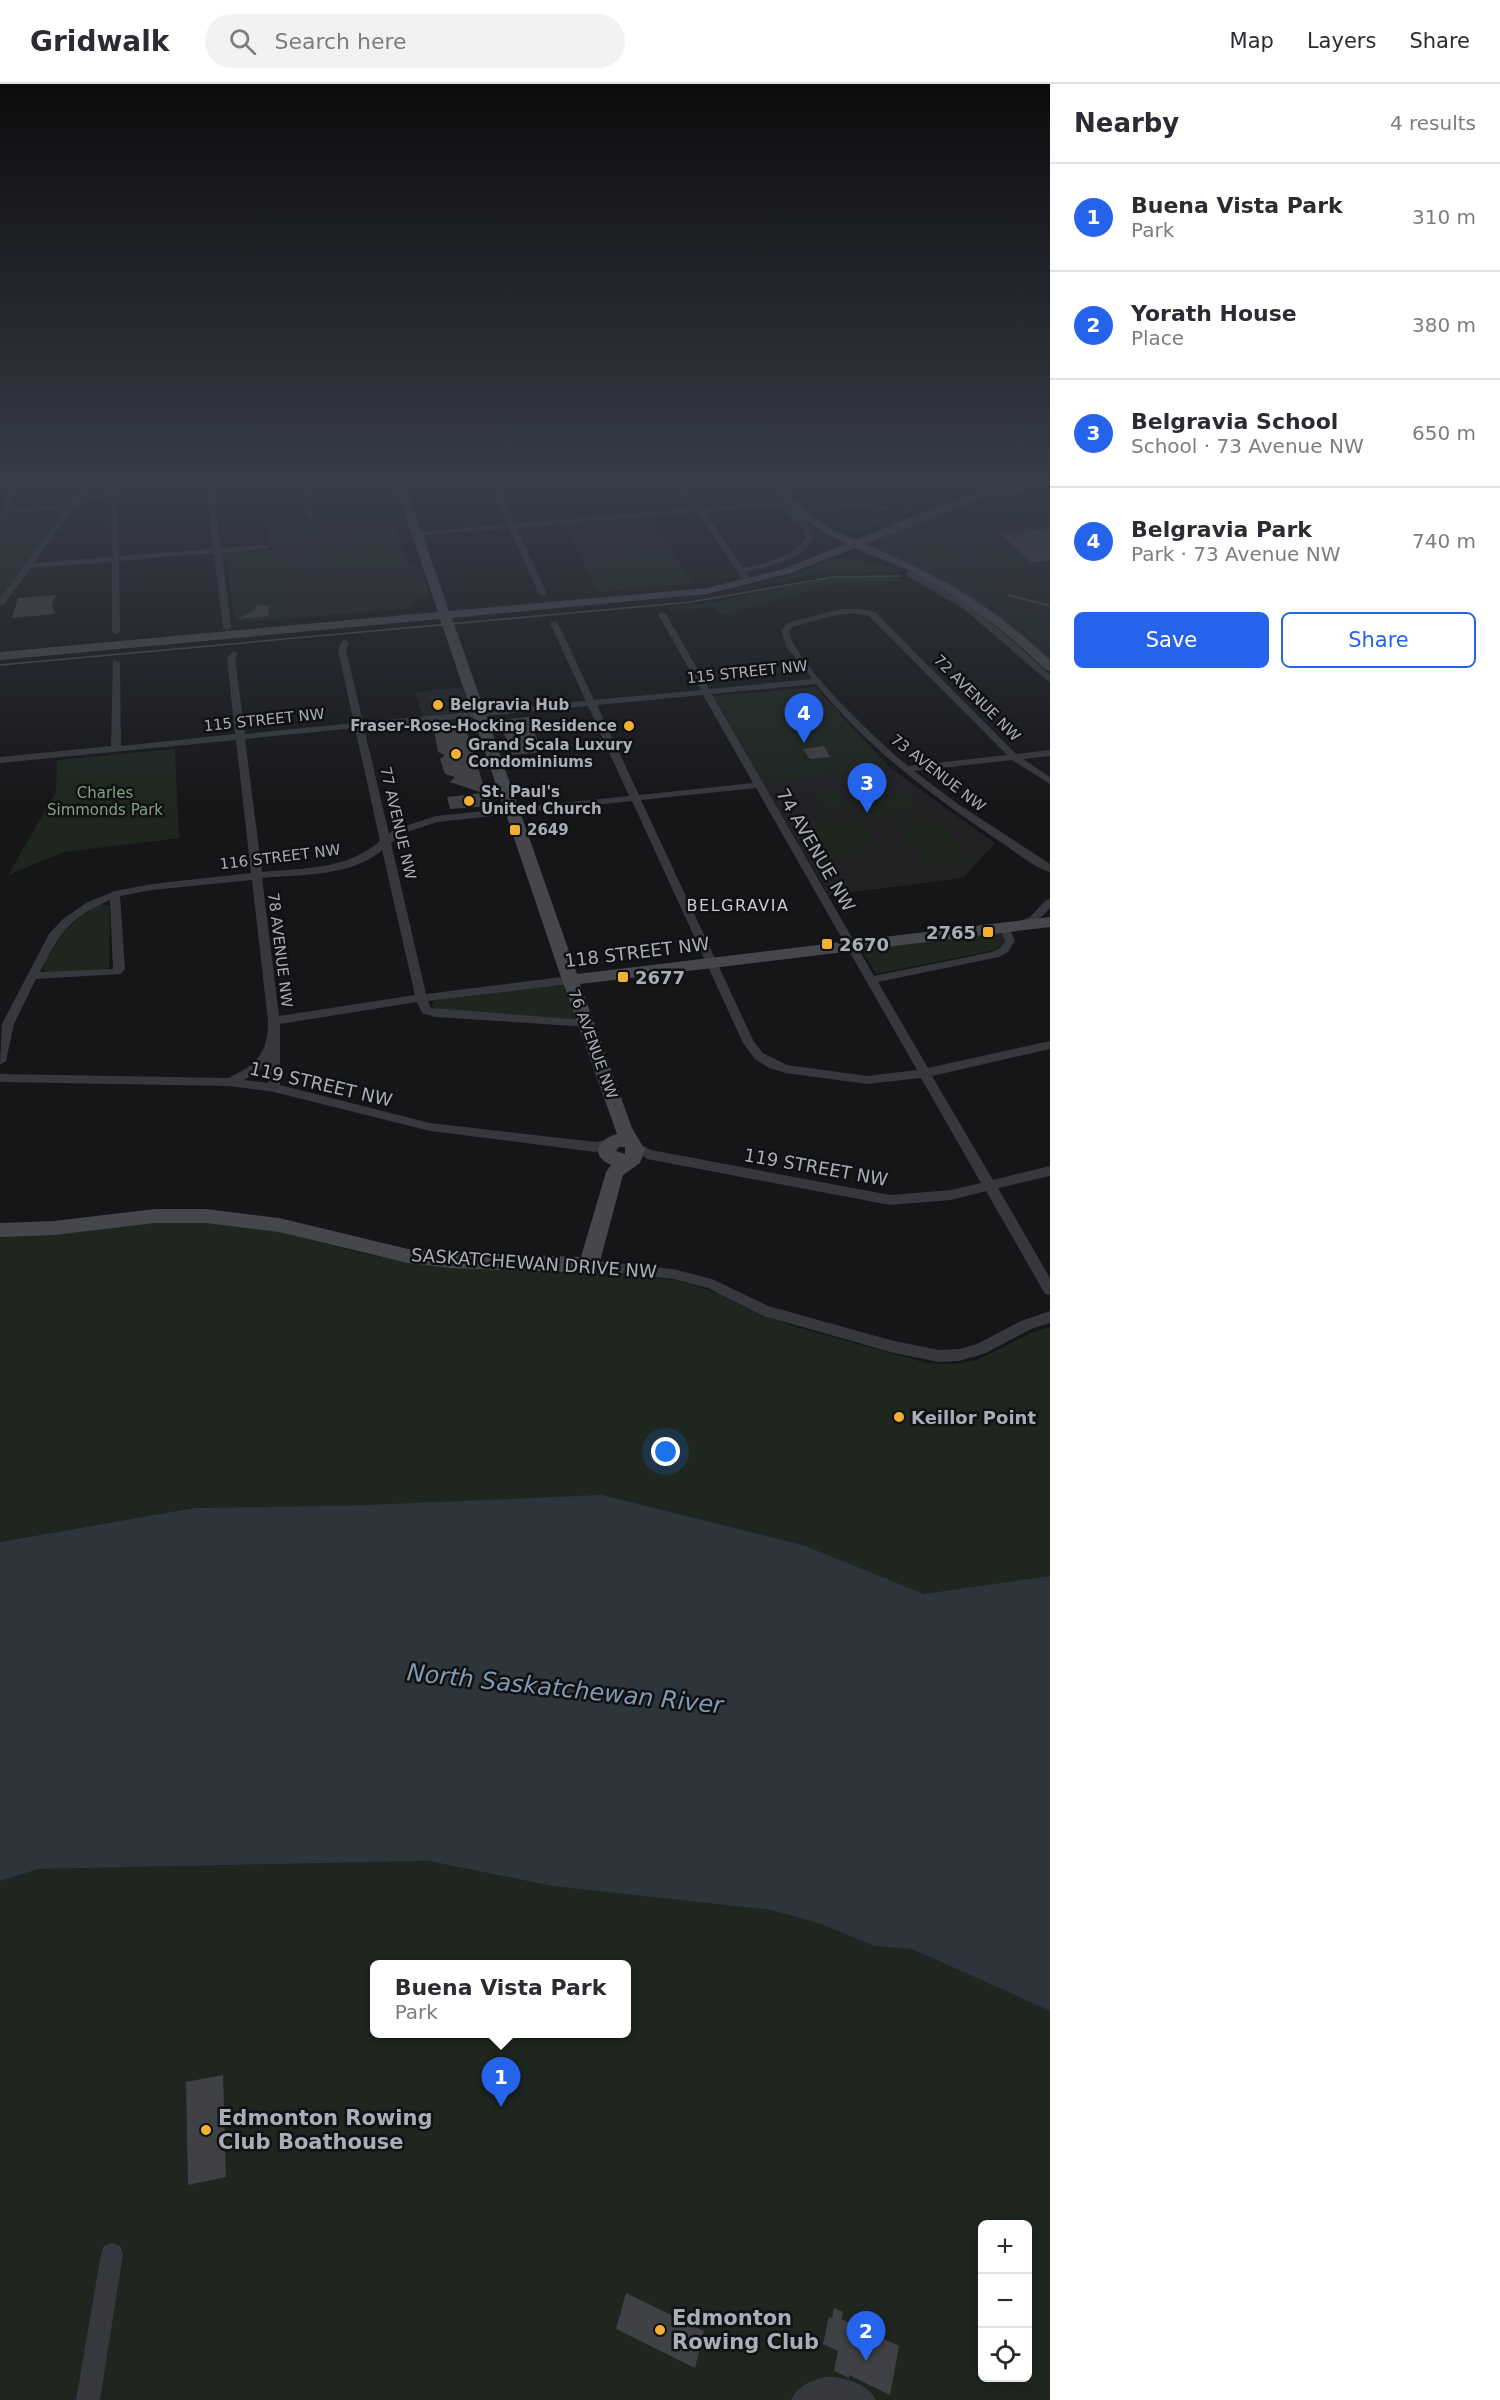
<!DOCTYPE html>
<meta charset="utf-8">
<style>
:root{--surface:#fff;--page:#f2f2f3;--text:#2b2b33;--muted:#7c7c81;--line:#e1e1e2;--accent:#2563eb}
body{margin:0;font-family:"DejaVu Sans",sans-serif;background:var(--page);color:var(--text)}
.controls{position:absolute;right:18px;bottom:18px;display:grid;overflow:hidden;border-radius:9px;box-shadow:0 3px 15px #0003}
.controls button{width:54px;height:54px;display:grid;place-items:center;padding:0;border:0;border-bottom:2px solid var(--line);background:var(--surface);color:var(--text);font:30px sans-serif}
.you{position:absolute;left:666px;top:1368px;width:21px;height:21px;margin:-15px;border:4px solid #fff;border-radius:50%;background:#1a73e8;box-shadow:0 0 0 9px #1a73e833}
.badge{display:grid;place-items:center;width:39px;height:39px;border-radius:50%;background:var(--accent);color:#fff;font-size:20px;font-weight:700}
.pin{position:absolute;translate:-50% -50px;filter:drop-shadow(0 2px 3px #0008)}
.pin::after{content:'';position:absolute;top:32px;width:21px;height:18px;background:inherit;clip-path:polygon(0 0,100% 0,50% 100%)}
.popup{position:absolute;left:370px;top:1876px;width:261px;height:78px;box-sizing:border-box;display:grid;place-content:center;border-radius:9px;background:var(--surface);filter:drop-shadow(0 2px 4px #0005);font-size:20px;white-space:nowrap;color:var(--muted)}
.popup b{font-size:22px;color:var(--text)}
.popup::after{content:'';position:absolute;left:50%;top:100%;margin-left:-12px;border:12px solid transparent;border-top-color:var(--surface)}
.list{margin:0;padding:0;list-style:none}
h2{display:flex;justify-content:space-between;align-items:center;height:78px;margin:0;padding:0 24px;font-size:26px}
h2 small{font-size:20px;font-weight:400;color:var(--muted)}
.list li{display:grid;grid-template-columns:39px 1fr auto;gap:18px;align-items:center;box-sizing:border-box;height:108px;padding:0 24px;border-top:2px solid var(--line)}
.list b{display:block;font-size:22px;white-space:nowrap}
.list p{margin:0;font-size:20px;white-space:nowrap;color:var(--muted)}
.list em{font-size:20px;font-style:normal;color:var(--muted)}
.actions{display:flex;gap:12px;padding:18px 24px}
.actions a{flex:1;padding:14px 0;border:2px solid var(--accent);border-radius:9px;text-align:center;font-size:21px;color:var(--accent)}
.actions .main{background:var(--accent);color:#fff}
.icon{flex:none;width:33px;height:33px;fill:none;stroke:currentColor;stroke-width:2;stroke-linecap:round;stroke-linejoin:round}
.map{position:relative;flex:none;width:1050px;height:2316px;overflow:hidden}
header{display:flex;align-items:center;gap:36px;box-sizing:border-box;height:84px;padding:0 30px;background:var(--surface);border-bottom:2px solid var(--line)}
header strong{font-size:28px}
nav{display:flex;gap:33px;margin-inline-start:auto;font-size:21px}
.search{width:420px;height:54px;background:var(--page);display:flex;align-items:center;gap:15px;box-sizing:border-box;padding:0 21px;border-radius:33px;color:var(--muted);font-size:22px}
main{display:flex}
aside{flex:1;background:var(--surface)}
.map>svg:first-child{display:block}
.built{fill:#222225}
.green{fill:#1e261f;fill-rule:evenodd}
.water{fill:#2c353c}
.building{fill:#404145}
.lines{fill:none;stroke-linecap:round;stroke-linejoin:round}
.street{fill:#37383d;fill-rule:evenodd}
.secondary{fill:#45474d;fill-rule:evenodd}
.tram{stroke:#4a4c52;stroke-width:1.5}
.poi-dot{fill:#f2b134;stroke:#111113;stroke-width:2}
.labels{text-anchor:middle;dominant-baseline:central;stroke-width:5;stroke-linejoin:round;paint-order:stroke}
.far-street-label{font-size:15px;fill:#a8adb8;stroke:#111113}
.far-poi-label{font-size:15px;font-weight:bold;fill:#a8adb8;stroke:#111113;text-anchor:start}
.far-park-label{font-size:15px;fill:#7fa381;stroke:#111113}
.far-neighbourhood-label{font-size:16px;letter-spacing:1.5px;fill:#c9ccd4;stroke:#111113}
.street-label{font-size:18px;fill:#a8adb8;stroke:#111113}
.poi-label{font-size:18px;font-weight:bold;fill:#a8adb8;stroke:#111113;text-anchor:start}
.near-poi-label{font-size:21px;font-weight:bold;fill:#a8adb8;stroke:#111113;text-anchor:start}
.near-water-label{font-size:24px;font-style:italic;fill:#7f9bb3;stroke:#111113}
</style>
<header>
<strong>Gridwalk</strong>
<div class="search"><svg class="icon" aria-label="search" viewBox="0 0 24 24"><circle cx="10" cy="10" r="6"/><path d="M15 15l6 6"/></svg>Search here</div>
<nav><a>Map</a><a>Layers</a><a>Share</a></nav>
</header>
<main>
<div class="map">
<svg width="1050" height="2316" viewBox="0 0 1050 2316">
<rect width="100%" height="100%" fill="#161618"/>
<path class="built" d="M352,398h39l6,18 -39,3z
M1031,398h19v180l-59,-48 -59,-40 -75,-34 141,-52z
M363,431l2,6 39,-3 -8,11 11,32 15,8 7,26 -17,7 -4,5 -9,2 -116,10 -16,-95z
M650,433l43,66 -95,9 -35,-67z
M462,603l9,24 -48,6 -8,-25z
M890,684l105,75 -32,35 -134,17 -66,-112z"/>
<path class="green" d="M982,398h18l-47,14 -99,37 -27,-11 2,-1 -27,-17h36l53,6 56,-24z
M1050,402v30l-92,10 -15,6 -1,5 61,67 18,11 29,11v21l-9,-8 -4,1 -73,-56 -71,-35 -7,-6 1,-6 3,-4 90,-35z
M65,425l-65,89v-84z
M309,438l5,7c-8,11 -23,11 -35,9l-2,-12 3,-1z
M391,445l2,9 -43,4 -2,-10z
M983,446l24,25h6l16,15 -39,3 -7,-2 -32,-34 2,-5z
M394,458l7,22 -88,8 -4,-23z
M271,466l2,9h20l2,5 9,5 -5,4 -24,-4 8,50 -48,2 -9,-67z
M664,471l14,22 -74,7 -13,-23z
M841,474h18l1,3 27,4 12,7h-53l-35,3 -95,19 66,-16 45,-17z
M879,492l21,3 -1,2 -25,5 -42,-2 -108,31 -12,-8 -41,4 -2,-4 62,-7 -1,-2 90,-19z
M815,603l75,81 -127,15 -49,-87z
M175,665l4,89 -115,14 -56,23 48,-83 1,-32z
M836,707l10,15 -22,3 -10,-16z
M905,710l12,18 -54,6 -11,-18z
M858,736l8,7 5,11c-5,18 -27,18 -43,17l-15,-26 3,-4z
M944,739l28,39 -45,5 -26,-39z
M101,820l9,2 -1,61 -3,3 -57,2 -5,-2 -1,-3c15,-31 27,-46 58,-63z
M992,848l9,2 3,5 -2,6 -6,5 -120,24 -14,-24z
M563,901l12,34 -138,-10 -5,-2v-3l4,-4z
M174,1138l41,1 62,8 93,24 52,9 205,10 53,7 41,13 24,13 48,19 134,37 27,1 23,-4 54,-27 19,-6v249l-126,19 -121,-50 -436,-40 -173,3 -194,34v-306c58,0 115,-12 174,-14z
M429,1777l123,25 219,24 50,14 53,22 38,3 138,62v389h-1050v-519l39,-12zM375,1880h252v70h-252zM982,2140h46v154h-46z"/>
<path class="water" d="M602,1411l201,50 121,49 126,-18v435l-138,-62 -38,-3 -53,-22 -50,-14 -219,-24 -123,-25 -390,8 -39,12v-339l194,-34 173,-3z"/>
<path class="building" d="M1050,445v32l-20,1 -30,-29z
M56,511l-4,10 3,9 -43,4 6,-20z
M268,521l1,11 -31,3 18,-10 -1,-3z
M529,633l13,35 -30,3 -13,-35z
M464,640l22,69 5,13 -41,3 -3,-12 36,-4 -33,-11 5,-5 -10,-3 -5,-15 5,-4 -7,-3 -4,-22 4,-4z
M824,662l6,11 -20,2 -7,-10z
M223,1991l3,102 -38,8 -2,-103z
M626,2209l78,38 -9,37 -79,-39z
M834,2224l9,4 -2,7 58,27 -9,49 -41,-20v3l-15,-7 4,-20 -15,-7 6,-27 3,1z"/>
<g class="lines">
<path class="street" d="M7,398h7l-3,27 58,-5 16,-22h7l-13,19 32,-11 5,-7 31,-1 -26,5 -3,3 1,66 94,-7 -7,-67h7l8,66 44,-3 4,2 -4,2 -43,4 9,75 -4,2 -4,-2 -9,-75 -95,8 1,71 -4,2 -4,-2v-70l-82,6 -27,38h-3v-8l66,-89 -66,5v-4h4zM111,410l1,63 -78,6 40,-55z
M300,398h7l7,38 -7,-2z
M489,398h7l19,42 180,-16 -11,-16 -19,-10c22,0 25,9 37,26l106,-9 79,7 4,2 -4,2 -79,-7 -25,2c14,9 26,15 30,32 -11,24 -43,29 -67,35l3,5 -4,2h-3l-44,-67 -181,16 30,66 -4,2 -4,-2 -30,-66 -92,8 -4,-2 4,-2 90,-8zM775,422l24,17 4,5 3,9c-11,21 -42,26 -63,31l-38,-56z
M579,398h29l-19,5z
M868,398h8l4,4 -7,2z
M907,488c31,-1 119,80 143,103v8l-86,-74 -57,-33z
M841,525h21l13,3 141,142 34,-4v6l-27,3 27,18v7l-38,-24 -98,11 41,31 95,62v8c-18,-5 -35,-21 -51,-31 -68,-46 -131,-93 -183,-157l-104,10 162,282 118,-24 8,-4 5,-7 -6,-14 1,-2 4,-1 5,3 6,14 -7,11 -9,5 -121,25 50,86 122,-27v8l-118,27 61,104 57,-14v10l-52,12 52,90v17l-5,-1 -59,-103 -35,9 -61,5 -243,-46 -19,-14 6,-4 17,9 239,45 61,-5 30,-7 -60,-105 -54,6 -81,-11 -17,-5 -14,-9 -12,-16 -111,-242 -195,21 -36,12 -10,9 35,151 144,-18 6,4 -6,4 -142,17 3,7 155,12 6,4 -2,3 -155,-10 -13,-4 -5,-11 -137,22v61l150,38 166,19 14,-3 6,4 -2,3 -18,6 -166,-21 -156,-39 -45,-6 -229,-4v-8l228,4c29,-13 40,-25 40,-57l-16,-141 -100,10 -32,6 5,73 -4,5 -85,5 -22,45 -8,37 -6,4 2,-41 47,-90 14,-15 23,-16 29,-12 37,-7 99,-11 -15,-133 -236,23v-6l111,-11 2,-86 7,2 1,84 114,-12 -8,-76 7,-7 4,3 -3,4 10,76 109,-11 -16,-73 4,-9 3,-1 4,3 -3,7 17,72 223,-21 -36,-78 4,-2 4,2 36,77 107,-10 -43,-76 4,-2 4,2 43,75 103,-10 -26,-33 -5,-15 6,-8zM851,529l18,3 138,139 -99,11c-27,-22 -114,-103 -119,-135l4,-4 38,-11zM703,611l50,88 -114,12 -42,-90zM588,622l41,90 -193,20 -43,14 -4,4 -25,-106zM355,644l25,113c-33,29 -77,27 -118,31l-17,-133zM756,704l161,282 -50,6 -80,-11 -24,-12 -9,-11 -113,-242zM382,766l33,145 -136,21 -17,-138c40,-4 89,-1 120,-28zM110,816l3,69 -73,3c20,-39 28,-53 70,-72zM268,977v22l-24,-3 16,-10z
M1050,815v9c-9,10 -20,21 -35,19v-4l15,-6 16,-17z
M589,1176l84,9 39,10 56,27 126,35 45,9 20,-1 18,-5 44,-23 29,-10v12l-19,6 -45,24 -27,8 -20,1 -45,-9 -130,-37 -56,-28 -35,-9 -89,-10 -2,-4 2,-4z
M112,2159l8,3 3,8 -23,146h-24l25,-146 3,-8z
M825,2293c17,-1 43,6 51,23h-85c6,-14 19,-19 34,-23z"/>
<path class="secondary" d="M394,398h10l45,129 258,-23 76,-19 63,-25 -49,-28 -28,-34h11c22,29 42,44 75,58 63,-24 127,-58 195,-58v4l-70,13 -115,45c73,30 127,61 185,116v11l-4,-1c-38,-37 -80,-70 -127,-94 -20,-11 -43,-19 -64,-28l-64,25 -84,21 -255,24 125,356 473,-57v10l-470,57 52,144 13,22 -5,13 -17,12 -24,90 -3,5 -7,3 -138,-5 -43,-5 -129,-31 -73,-9h-51l-101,12 -54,2v-14l54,-2 101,-12h51l73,9 129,31 43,3 130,5 25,-85 5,-7c-22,-10 -13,-26 6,-31l-55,-154 -122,-361 -440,41v-8l438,-40zM619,1063h6v7l-9,-3z"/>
<path class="tram" d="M1009,511l41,11
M0,581l691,-63 142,-25 67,-1"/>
</g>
<linearGradient id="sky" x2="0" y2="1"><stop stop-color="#0c0c0d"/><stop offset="0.55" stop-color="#363c48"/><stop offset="1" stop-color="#363c48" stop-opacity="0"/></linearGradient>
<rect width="1050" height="723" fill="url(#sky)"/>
<g class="poi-dot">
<circle cx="438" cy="621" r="6"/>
<circle cx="629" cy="642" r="6"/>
<circle cx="456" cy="670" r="6"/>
<circle cx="469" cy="717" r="6"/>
<rect x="509" y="740" width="12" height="12" rx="3"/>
<rect x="982" y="842" width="12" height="12" rx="3"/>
<rect x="821" y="854" width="12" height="12" rx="3"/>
<rect x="617" y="887" width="12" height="12" rx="3"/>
<circle cx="899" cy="1333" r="6"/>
<circle cx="206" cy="2046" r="6"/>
<circle cx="660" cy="2246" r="6"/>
</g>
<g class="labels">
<g class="far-street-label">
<text transform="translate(747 588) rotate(-6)">115 STREET NW</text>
<text transform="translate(977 614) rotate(45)">72 AVENUE NW</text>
<text transform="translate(264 636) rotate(-6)">115 STREET NW</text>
<text transform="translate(938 689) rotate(38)">73 AVENUE NW</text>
<text transform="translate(398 739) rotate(77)">77 AVENUE NW</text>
<text transform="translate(280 773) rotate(-7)">116 STREET NW</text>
<text transform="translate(280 866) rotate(83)">78 AVENUE NW</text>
<text transform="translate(593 960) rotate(70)">76 AVENUE NW</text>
</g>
<g class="far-poi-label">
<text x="450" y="621">Belgravia Hub</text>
<text x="617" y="642" text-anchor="end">Fraser-Rose-Hocking Residence</text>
<text x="468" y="661">Grand Scala Luxury<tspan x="468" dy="17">Condominiums</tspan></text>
<text x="481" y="708">St. Paul's<tspan x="481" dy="17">United Church</tspan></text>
<text x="527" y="746">2649</text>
</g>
<g class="far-park-label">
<text x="105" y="709">Charles<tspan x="105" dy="17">Simmonds Park</tspan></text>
</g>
<g class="far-neighbourhood-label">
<text x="738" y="821">BELGRAVIA</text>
</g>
<g class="street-label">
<text transform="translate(816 766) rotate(60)">74 AVENUE NW</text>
<text transform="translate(637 868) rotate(-7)">118 STREET NW</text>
<text transform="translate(321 1000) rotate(13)">119 STREET NW</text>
<text transform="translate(816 1083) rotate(10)">119 STREET NW</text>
<text transform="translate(534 1179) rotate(4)">SASKATCHEWAN DRIVE NW</text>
</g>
<g class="poi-label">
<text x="976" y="848" text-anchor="end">2765</text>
<text x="839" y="860">2670</text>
<text x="635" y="893">2677</text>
<text x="911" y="1333">Keillor Point</text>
</g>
<g class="near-poi-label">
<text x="218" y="2034">Edmonton Rowing<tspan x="218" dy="24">Club Boathouse</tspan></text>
<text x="672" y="2234">Edmonton<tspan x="672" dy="24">Rowing Club</tspan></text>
</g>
<g class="near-water-label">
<text transform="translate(565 1605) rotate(6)">North Saskatchewan River</text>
</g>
</g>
</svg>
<div class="controls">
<button>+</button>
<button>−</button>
<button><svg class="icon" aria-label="locate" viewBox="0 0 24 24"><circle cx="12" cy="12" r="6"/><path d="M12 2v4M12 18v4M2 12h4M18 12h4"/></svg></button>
</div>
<div class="you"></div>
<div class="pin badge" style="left:501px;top:2023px">1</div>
<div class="popup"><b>Buena Vista Park</b>Park</div>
<div class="pin badge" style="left:866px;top:2277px">2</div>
<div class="pin badge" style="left:867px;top:729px">3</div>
<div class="pin badge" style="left:804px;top:659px">4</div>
</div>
<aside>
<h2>Nearby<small>4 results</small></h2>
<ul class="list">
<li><span class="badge">1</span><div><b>Buena Vista Park</b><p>Park</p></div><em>310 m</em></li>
<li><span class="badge">2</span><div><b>Yorath House</b><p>Place</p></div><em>380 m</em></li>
<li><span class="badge">3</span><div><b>Belgravia School</b><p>School · 73 Avenue NW</p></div><em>650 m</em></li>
<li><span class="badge">4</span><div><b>Belgravia Park</b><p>Park · 73 Avenue NW</p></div><em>740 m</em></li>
</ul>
<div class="actions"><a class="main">Save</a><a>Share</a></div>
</aside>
</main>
